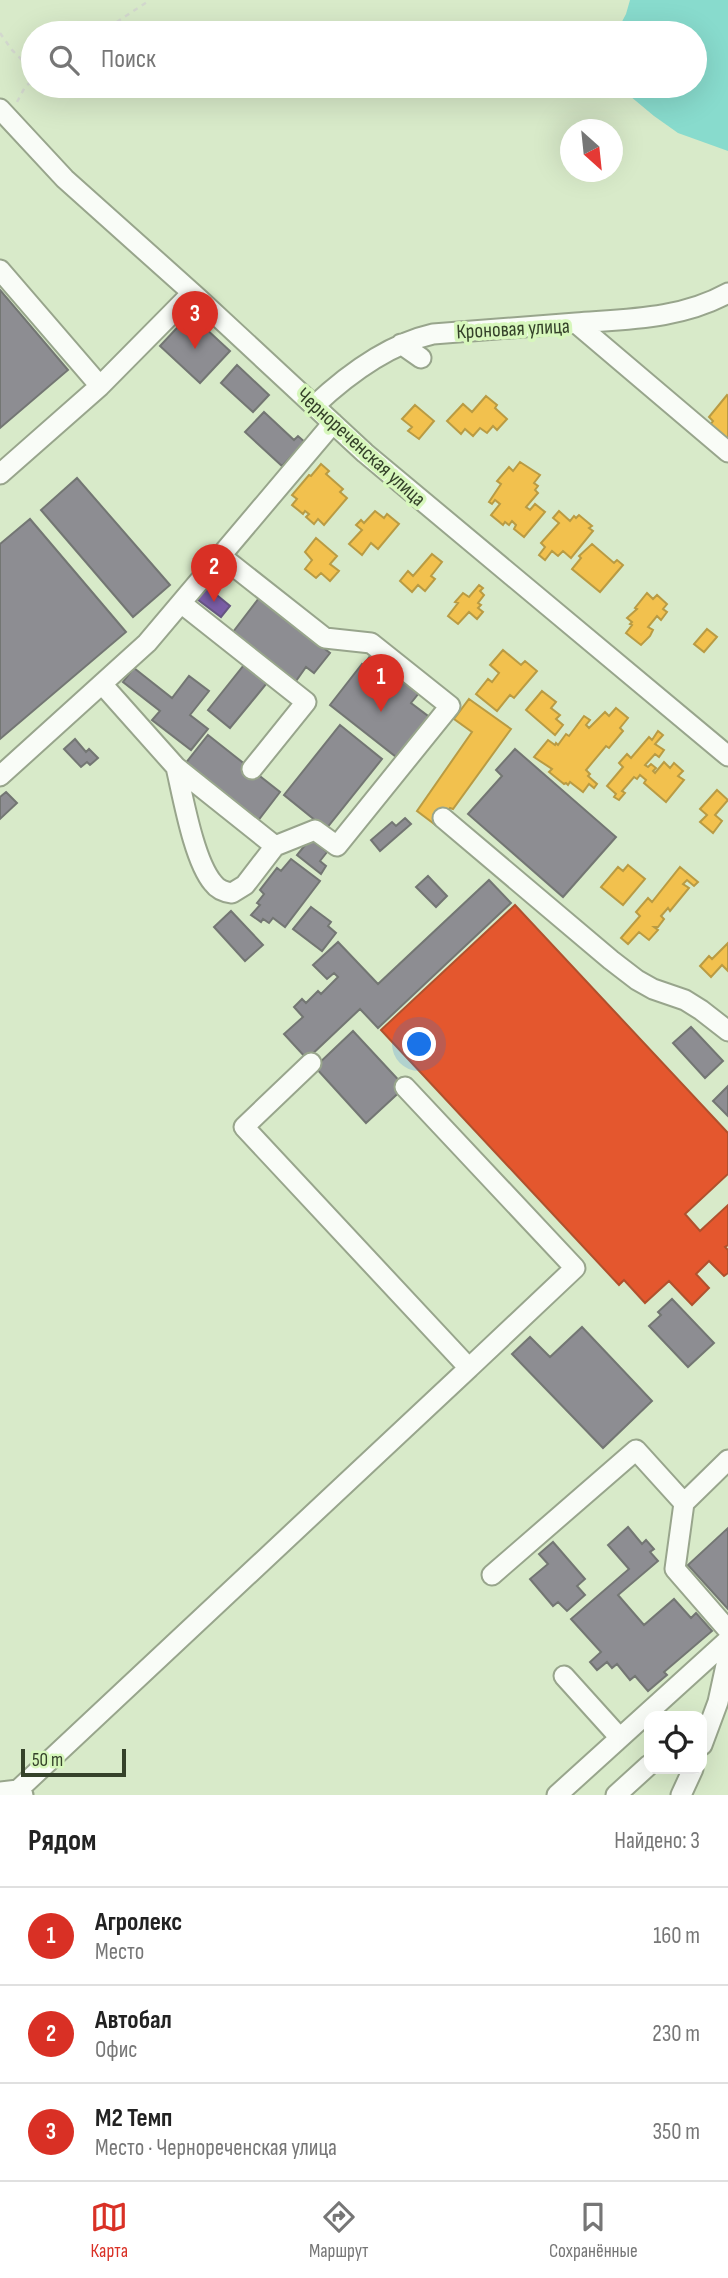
<!DOCTYPE html>
<html lang="ru">
<meta charset="utf-8">
<style>
:root{--surface:#fff;--page:#f6f6f6;--text:#222;--muted:#767676;--line:#e0e0e0;--accent:#d93025}
body{margin:0;font-family:"Sofia Sans Condensed",sans-serif;background:var(--page);color:var(--text)}
.controls{position:absolute;right:21px;bottom:21px;display:grid;overflow:hidden;border-radius:14px;box-shadow:0 7px 28px #0002}
.controls button{width:63px;height:63px;display:grid;place-items:center;padding:0;border:0;border-bottom:2px solid var(--line);background:var(--surface);color:var(--text);font:35px sans-serif}
.compass{position:absolute;left:560px;top:119px;width:63px;height:63px;border-radius:50%;background:var(--surface);box-shadow:0 7px 28px #0002;rotate:153deg}
.scale{position:absolute;left:21px;bottom:18px;width:105px;box-sizing:border-box;padding-left:7px;border:4px solid #35422a;border-top:0;font-size:19px;line-height:24px;white-space:nowrap;color:#35422a;-webkit-text-stroke:5px #d7f7bc;paint-order:stroke}
.you{position:absolute;left:420px;top:1045px;width:24px;height:24px;margin:-18px;border:5px solid #fff;border-radius:50%;background:#1a73e8;box-shadow:0 0 0 10px #1a73e833}
.badge{display:grid;place-items:center;width:46px;height:46px;border-radius:50%;background:var(--accent);color:#fff;font-size:23px;font-weight:700}
.pin{position:absolute;translate:-50% -58px;filter:drop-shadow(0 2px 4px #0008)}
.pin::after{content:'';position:absolute;top:37px;width:24px;height:21px;background:inherit;clip-path:polygon(0 0,100% 0,50% 100%)}
.list{margin:0;padding:0;list-style:none}
h2{display:flex;justify-content:space-between;align-items:center;height:91px;margin:0;padding:0 28px;font-size:30px}
h2 small{font-size:23px;font-weight:400;color:var(--muted)}
.list li{display:grid;grid-template-columns:46px 1fr auto;gap:21px;align-items:center;box-sizing:border-box;height:98px;padding:0 28px;border-top:2px solid var(--line)}
.list b{display:block;font-size:26px;white-space:nowrap}
.list p{margin:0;font-size:23px;white-space:nowrap;color:var(--muted)}
.list em{font-size:23px;font-style:normal;color:var(--muted)}
.icon{flex:none;width:38px;height:38px;fill:none;stroke:currentColor;stroke-width:2;stroke-linecap:round;stroke-linejoin:round}
.map{position:relative;flex:none;width:728px;height:1795px;overflow:hidden}
.search{position:absolute;background:var(--surface);box-shadow:0 7px 28px #0002;left:21px;right:21px;top:21px;height:77px;display:flex;align-items:center;gap:18px;box-sizing:border-box;padding:0 24px;border-radius:38px;color:var(--muted);font-size:26px}
.sheet{height:385px;background:var(--surface)}
nav{display:flex;justify-content:space-around;align-items:center;box-sizing:border-box;height:98px;border-top:2px solid var(--line);background:var(--surface);font-size:19px;color:var(--muted)}
nav a{display:grid;justify-items:center;gap:4px}
nav .on{color:var(--accent)}
.map>svg:first-child{display:block}
.water{fill:#88dbcd}
.homes{fill:#f2c14e;stroke:#b99b43;stroke-width:2}
.shops{fill:#e4572e;stroke:#b0512d;stroke-width:2}
.offices{fill:#7b5ea7;stroke:#665682;stroke-width:2}
.industry{fill:#8d8d92;stroke:#737673;stroke-width:2}
.lines{fill:none;stroke-linecap:round;stroke-linejoin:round}
.minor-casing{stroke:#98a58c;stroke-width:23}
.path{stroke:#d3d8ce;stroke-width:2.5;stroke-dasharray:5 5;stroke-linecap:butt}
.minor{stroke:#f9fcf7;stroke-width:19}
.labels{text-anchor:middle;dominant-baseline:central;stroke-width:7;stroke-linejoin:round;paint-order:stroke}
.street-label{font-size:21px;fill:#35422a;stroke:#d7f7bc}
</style>
<div class="map">
<svg width="728" height="1795" viewBox="0 0 728 1795">
<rect width="100%" height="100%" fill="#d8eac9"/>
<path class="water" d="M630,0h98v151l-50,-18 -24,-17 -30,-25v-5h71v-53h-79l10,-19z"/>
<path class="homes" d="M727,395l1,1v45l-18,-16 3,-4 -4,-4z
M486,396l11,9 -2,3 12,11 -10,11 -4,-4 -6,7 -7,-5 -7,8 -8,-7 -4,5 -14,-13 16,-17 9,8z
M415,405l19,16 -15,18 -11,-8 4,-4 -10,-8z
M520,462l20,13 -6,8 4,3 -3,4 3,3 -12,14 4,3 5,-6 10,8 -21,25 -10,-8 2,-4 -4,-4 -3,4 -4,-3 -2,3 -12,-10 9,-11 -5,-4 -3,4 -3,-2 12,-18 -4,-3 12,-14 4,4z
M321,464l8,7 -3,3 17,15 -3,3 7,6 -23,27 -6,-6 -4,5 -8,-7 3,-3 -4,-3 -2,3 -11,-9 5,-6 -5,-4 17,-20 2,1z
M375,511l9,7 3,-4 12,10 -21,25 -7,-6 -9,12 -13,-11 13,-14 -6,-5 5,-5 3,3z
M559,511l11,10 4,-5 2,2 3,-3 13,11 -3,2 4,3 -22,27 -8,-7 -5,5 -6,-5 -7,9 -6,-5 6,-8 -4,-4 18,-20 -6,-5z
M316,538l21,18 -7,8 9,7 -9,10 -9,-8 -5,5 -11,-9 7,-9 -7,-8z
M592,544l22,19 3,-3 6,5 -23,27 -28,-23 9,-11 -2,-2z
M432,554l10,8 -11,14 4,3 -10,12 -7,-6 -6,7 -12,-11 8,-10 5,5z
M479,585l4,3 -3,3 4,4 -6,8 3,2 -3,3 5,4 -6,7 -8,-7 -11,12 -10,-8 10,-13 -3,-1 8,-9 6,4z
M647,593l6,6 4,-4 10,9 -4,5 4,3 -6,8 -4,-4 -9,11 5,3 -3,6 -9,9 -15,-12 6,-8 -2,-1 2,-2 -5,-4 10,-9 -2,-1z
M707,629l10,8 -13,15 -10,-8z
M503,650l18,15 4,-4 12,10 -23,27 -4,-3 -13,16 -21,-17 12,-15 4,3 7,-9 -9,-8z
M542,691l14,11 -5,6 9,7 -4,4 7,6 -8,10 -29,-25z
M469,699l42,30 -58,80 -3,-1 -13,18 -20,-15 55,-79 -18,-13z
M616,708l12,10 -8,10 3,3 -14,17 -3,-2 -20,24 4,4 -2,2 9,8 -3,4 -5,-4 -6,8 -13,-10 -2,3 -2,-2 -2,1 -15,-12 3,-3 -18,-12 14,-17 7,5 1,-2 2,2 8,-11 3,2 15,-20 6,4 -4,5 3,3 16,-16 4,4z
M658,731l5,4 -8,9 9,6 -5,7 -4,-3 -10,11 3,2 3,-3 5,4 -3,3 2,2 9,-11 6,6 4,-5 9,8 -5,5 6,4 -18,22 -22,-19 2,-3 -6,-5 -3,4 -3,-2 -12,14 3,2 -6,7 -5,-3 2,-3 -9,-8 16,-19 -4,-4 8,-9 4,4 18,-21 3,3z
M717,790l11,10 -13,15 7,6 -9,12 -13,-11 7,-7 -7,-6z
M628,865l17,14 -22,26 -22,-18 17,-20 5,4z
M680,867l18,15 -4,4 -7,-6 -4,4 6,4 -19,23 -2,-3 -7,8 3,3 -6,8h-4l4,3 -9,10 -10,-8 -11,12 -7,-6 19,-22 -4,-4 12,-14 4,4z
M728,943v28l-6,-6 -11,12 -11,-11 9,-10 3,3z"/>
<path class="shops" d="M515,905l213,228v41l-43,40 15,17 28,-26v40l-3,2 3,3v23l-4,3 -15,-15 -13,13 13,14 -17,17 -23,-24 -24,22 -21,-23 -5,5 -238,-255z"/>
<path class="offices" d="M207,587l23,19 -9,11 -24,-18z"/>
<path class="industry" d="M0,290l68,80 -68,58z
M190,314l40,37 -30,32 -40,-37z
M237,365l32,30 -16,17 -32,-29z
M264,412l30,28 4,-4 9,8 -7,3 -18,19 -37,-34z
M77,478l93,107 -37,32 -92,-107z
M30,519l96,113 -126,107v-195z
M259,598l71,55 -16,20 -8,-6 -10,14 -63,-49z
M371,655l48,38 -8,10 21,16 -32,41 -70,-55 32,-41 1,1z
M244,665l23,18 -37,45 -22,-18z
M134,668l38,30 17,-22 20,15 -19,24 18,14 -17,21 -39,-30 8,-9 -37,-29z
M340,725l42,34 -56,70 -42,-34z
M208,735l72,57 -23,30 -72,-58z
M75,739l11,13 3,-3 9,9 -8,7 -3,-3 -6,5 -17,-18z
M515,749l101,88 -53,60 -95,-83 34,-38 -6,-6z
M6,792l11,11 -17,16v-22z
M405,818l6,6 -31,27 -9,-11 21,-18 4,4z
M310,839l17,13 -7,9 6,5 -5,8 -24,-19z
M291,859l29,22 -35,46 -12,-9 -4,5 -6,-4 -2,3 -10,-7 9,-10 -3,-2 7,-9 -4,-4 17,-22 4,3z
M428,876l19,20 -11,11 -20,-20z
M489,880l22,23 -133,125 -18,-19 -53,50 -23,-25 19,-17 -9,-10 8,-8 4,4 12,-12 3,3 17,-17 -4,-4 -7,6 -14,-14 25,-23 40,42z
M311,907l20,15 -3,4 8,7 -14,18 -29,-22z
M231,911l32,34 -18,16 -31,-34z
M691,1027l32,34 -18,17 -32,-35z
M353,1031l52,56 -39,36 -51,-56z
M728,1086v30l-15,-15z
M672,1299l42,44 -26,24 -39,-41 12,-11 -3,-3z
M582,1327l70,74 -49,47 -91,-94 18,-17 20,20z
M628,1527l14,17 4,-4 8,9 -4,3 8,9 -40,34 26,30 30,-26 17,19 5,-5 16,18 -48,41 3,3 -19,16 -13,-15 -5,4 -13,-16 -5,4 -5,-6 -10,8 -7,-8 11,-10 -30,-33 58,-50 -21,-24z
M728,1528v81l-40,-44z
M553,1542l32,37 -8,7 8,9 -18,16 -9,-9 -5,4 -23,-27 18,-15 -9,-10z"/>
<g class="lines">
<g class="minor-casing">
<path id="minor" d="M0,109l65,70 133,119 167,155 363,303
M0,270l100,116
M576,323c52,-4 105,-4 152,-30
M401,344l20,14
M314,406c33,-31 75,-62 119,-72l143,-11 152,129
M0,474l100,-88 92,-93
M181,603l125,99 -54,67
M102,684l74,83 99,79 40,-16 22,16 113,-140 -79,-63 -46,-5 -104,-82
M176,767c7,30 18,94 37,116 5,7 11,9 19,10l13,-8 30,-39
M0,776l147,-133 186,-220
M443,818l168,142 26,20 16,9 32,11 16,10 27,21
M405,1087l170,181 -106,100
M728,1460l-44,43 -9,66 53,61
M492,1575l144,-125 48,53
M564,1676l56,62
M702,1745l16,-43 10,-46
M0,1792l18,-2
M23,1795l-5,-5 451,-422 -225,-241 67,-64
M557,1795l171,-155
M616,1795l33,-30
M681,1795l12,-26"/>
</g>
<path class="path" d="M0,33l12,17 21,21
M100,33l50,-33
M17,102l8,-15 8,-7"/>
<use href="#minor" class="minor"/>
</g>
<g class="labels">
<g class="street-label">
<text transform="translate(513 329) rotate(-3)">Кроновая улица</text>
<text transform="translate(361 447) rotate(42)">Чернореченская улица</text>
</g>
</g>
</svg>
<div class="controls">
<button><svg class="icon" aria-label="locate" viewBox="0 0 24 24"><circle cx="12" cy="12" r="6"/><path d="M12 2v4M12 18v4M2 12h4M18 12h4"/></svg></button>
</div>
<svg class="compass" viewBox="-18 -18 36 36"><path d="M0-13l5 13h-10z" fill="#e53935"/><path d="M0 13l5-13h-10z" fill="#767676"/></svg>
<div class="scale">50 m</div>
<div class="you"></div>
<div class="pin badge" style="left:381px;top:712px">1</div>
<div class="pin badge" style="left:214px;top:602px">2</div>
<div class="pin badge" style="left:195px;top:349px">3</div>
<div class="search"><svg class="icon" aria-label="search" viewBox="0 0 24 24"><circle cx="10" cy="10" r="6"/><path d="M15 15l6 6"/></svg>Поиск</div>
</div>
<section class="sheet">
<h2>Рядом<small>Найдено: 3</small></h2>
<ul class="list">
<li><span class="badge">1</span><div><b>Агролекс</b><p>Место</p></div><em>160 m</em></li>
<li><span class="badge">2</span><div><b>Автобал</b><p>Офис</p></div><em>230 m</em></li>
<li><span class="badge">3</span><div><b>М2 Темп</b><p>Место · Чернореченская улица</p></div><em>350 m</em></li>
</ul>
</section>
<nav>
<a class="on"><svg class="icon" aria-label="map" viewBox="0 0 24 24"><path d="M3 6l6-2 6 2 6-2v14l-6 2-6-2-6 2zM9 4v14M15 6v14"/></svg>Карта</a>
<a><svg class="icon" aria-label="directions" viewBox="0 0 24 24"><path d="M12 3l9 9-9 9-9-9zM9 14v-3h6M13 9l2 2-2 2"/></svg>Маршрут</a>
<a><svg class="icon" aria-label="saved" viewBox="0 0 24 24"><path d="M7 4h10v16l-5-4-5 4z"/></svg>Сохранённые</a>
</nav>
